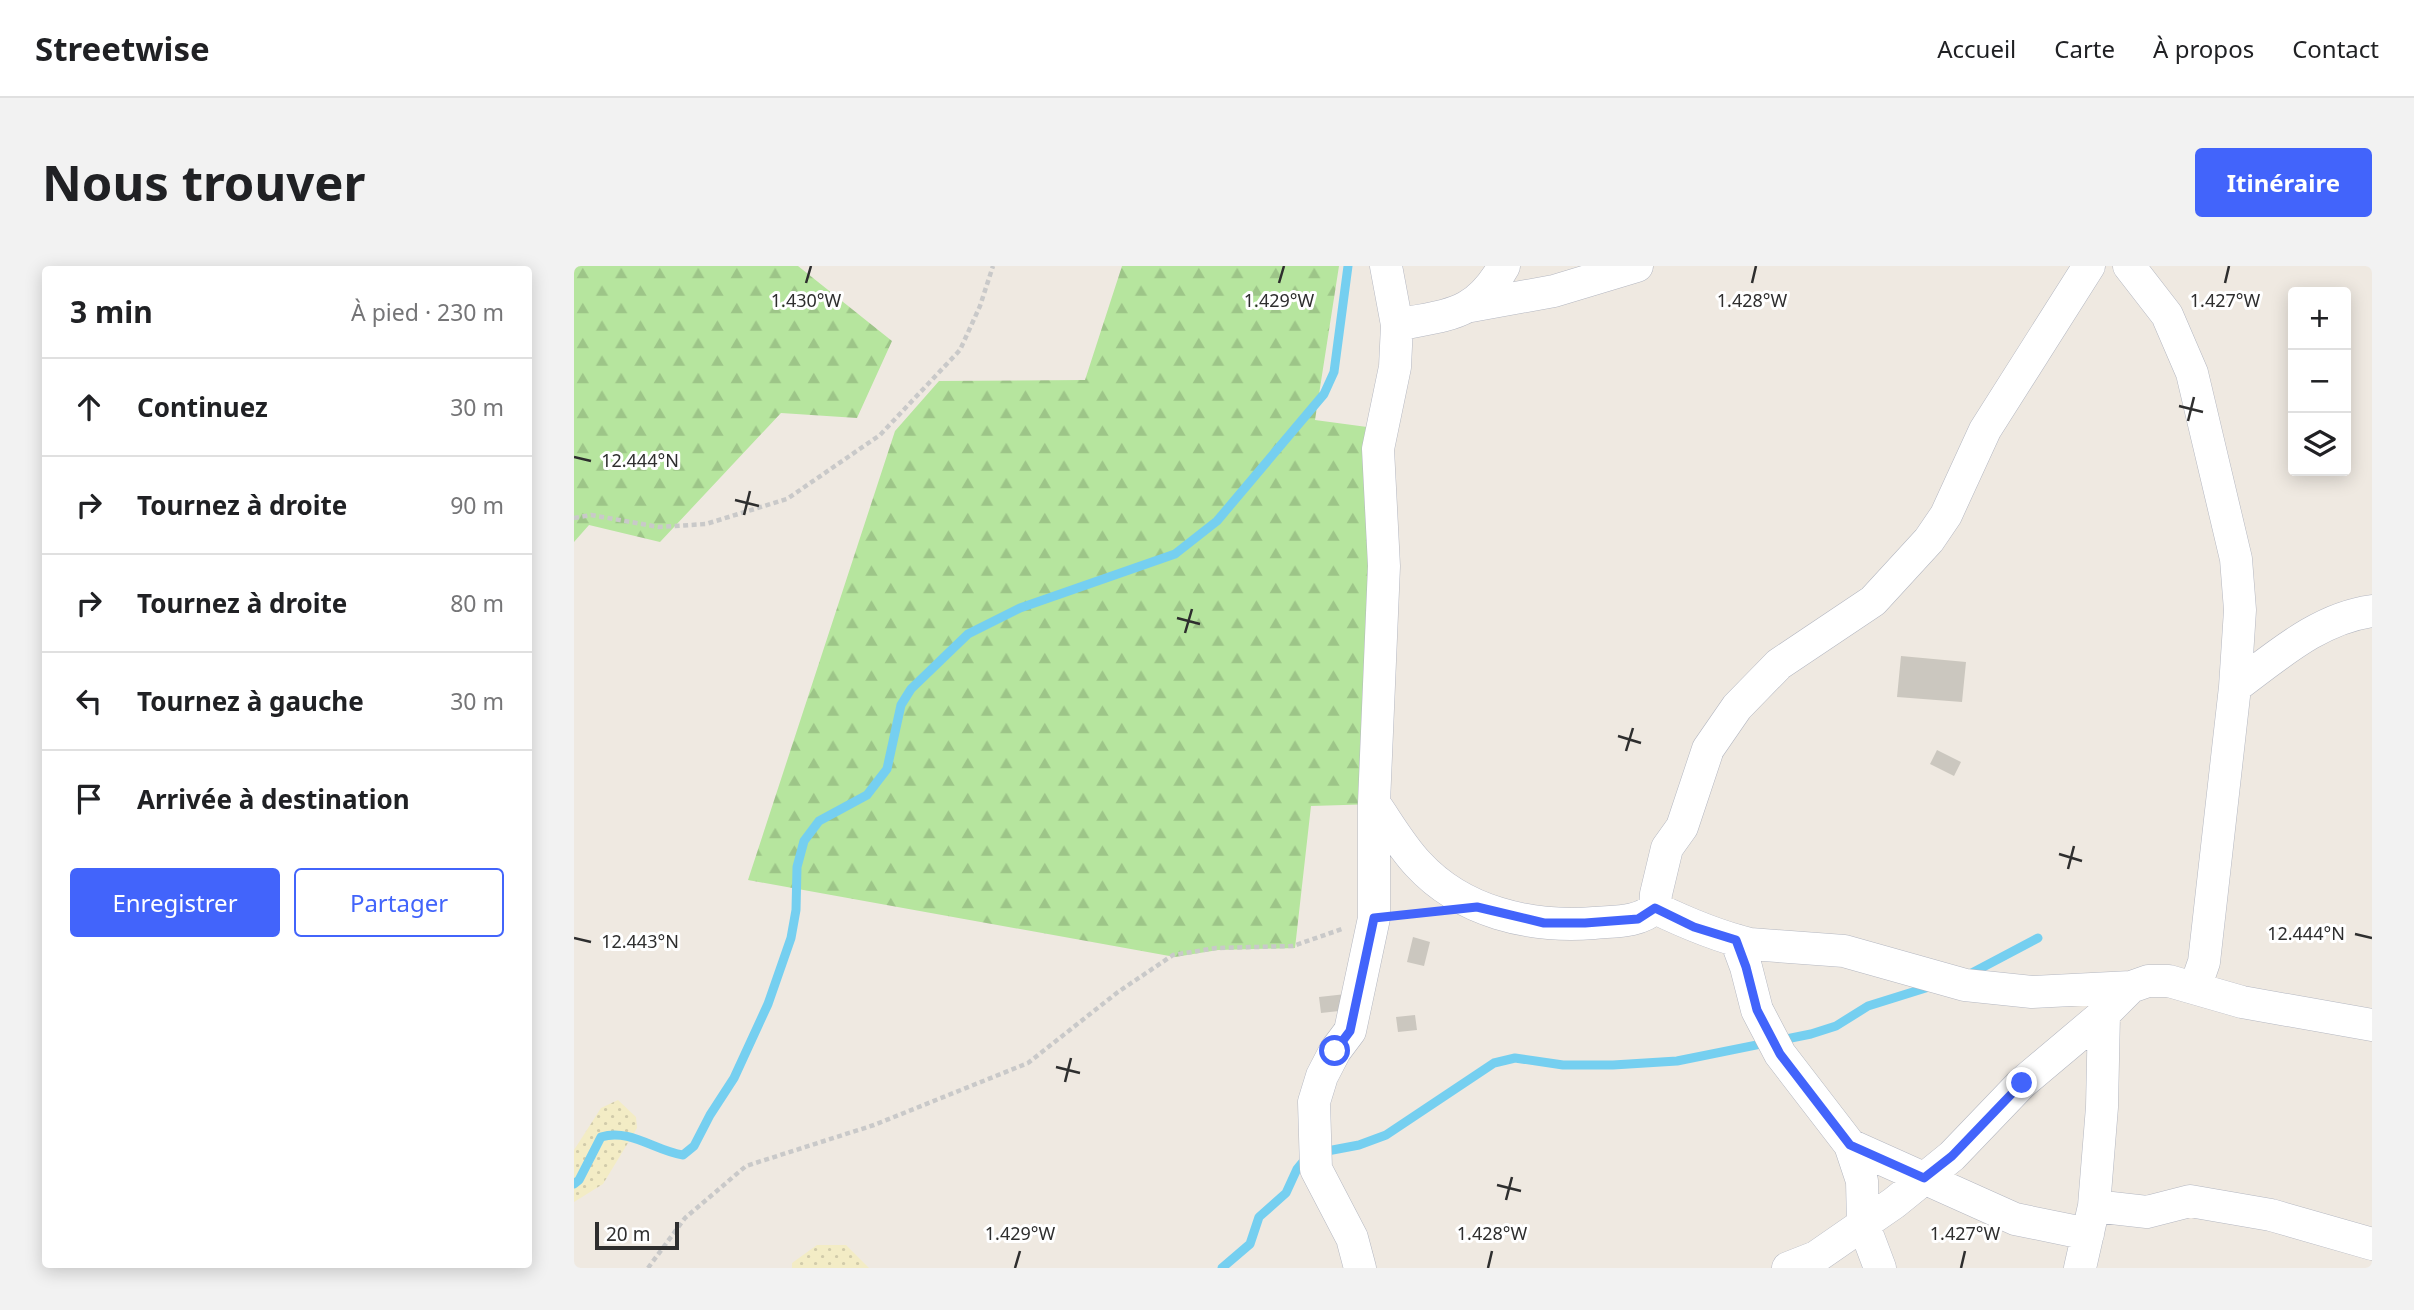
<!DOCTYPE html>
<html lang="fr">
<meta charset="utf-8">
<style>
:root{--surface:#fff;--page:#f2f2f2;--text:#202124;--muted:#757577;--line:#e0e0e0;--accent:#4264fb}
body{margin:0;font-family:"Noto Sans",sans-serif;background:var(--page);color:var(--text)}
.controls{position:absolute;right:21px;top:21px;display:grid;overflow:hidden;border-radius:7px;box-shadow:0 4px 18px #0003}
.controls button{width:63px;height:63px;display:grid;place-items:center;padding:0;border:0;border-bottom:2px solid var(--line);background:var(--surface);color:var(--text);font:35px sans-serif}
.scale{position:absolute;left:21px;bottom:18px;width:84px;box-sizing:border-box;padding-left:7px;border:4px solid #2e2e2e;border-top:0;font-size:19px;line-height:24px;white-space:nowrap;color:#2e2e2e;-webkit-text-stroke:5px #fff;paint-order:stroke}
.stop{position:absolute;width:21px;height:21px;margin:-16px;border:5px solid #4264fb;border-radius:50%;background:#fff}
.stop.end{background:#4264fb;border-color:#fff;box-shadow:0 2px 7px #0008}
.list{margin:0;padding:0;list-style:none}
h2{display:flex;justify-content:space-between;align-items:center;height:91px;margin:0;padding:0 28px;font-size:30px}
h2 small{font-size:23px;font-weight:400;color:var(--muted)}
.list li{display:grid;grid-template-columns:46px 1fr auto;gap:21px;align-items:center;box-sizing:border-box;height:98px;padding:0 28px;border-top:2px solid var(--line)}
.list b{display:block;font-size:26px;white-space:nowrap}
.list em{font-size:23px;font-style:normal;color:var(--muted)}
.actions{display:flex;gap:14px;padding:21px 28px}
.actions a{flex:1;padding:16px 0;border:2px solid var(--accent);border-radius:7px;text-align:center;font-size:24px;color:var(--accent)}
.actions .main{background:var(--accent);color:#fff}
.icon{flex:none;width:38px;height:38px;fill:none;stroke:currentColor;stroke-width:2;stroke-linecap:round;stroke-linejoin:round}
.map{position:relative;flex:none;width:1798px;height:1002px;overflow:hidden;border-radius:7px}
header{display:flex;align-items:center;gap:42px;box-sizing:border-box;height:98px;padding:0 35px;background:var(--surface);border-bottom:2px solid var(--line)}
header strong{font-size:33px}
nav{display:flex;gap:38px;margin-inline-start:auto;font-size:24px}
.intro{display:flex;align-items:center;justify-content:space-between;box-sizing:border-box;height:168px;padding:0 42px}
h1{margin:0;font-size:49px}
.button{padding:18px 32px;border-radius:7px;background:var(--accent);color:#fff;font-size:24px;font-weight:700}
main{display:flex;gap:42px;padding:0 42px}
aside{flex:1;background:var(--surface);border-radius:7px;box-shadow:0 4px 18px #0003}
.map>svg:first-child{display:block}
.forest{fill:url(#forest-firs)}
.sand{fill:url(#sand-dots)}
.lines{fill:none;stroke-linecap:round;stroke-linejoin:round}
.stream{stroke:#75cff0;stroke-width:9}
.building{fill:#cbc7bf}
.minor-casing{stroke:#b4b7c1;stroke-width:33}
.path{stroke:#c9c9c9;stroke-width:4.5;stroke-dasharray:5 3.5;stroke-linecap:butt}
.minor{stroke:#fff;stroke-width:32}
.route{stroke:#4264fb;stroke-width:9}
.ticks{fill:none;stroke:#2e2e2e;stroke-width:2.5}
.ticks-label{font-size:18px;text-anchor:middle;fill:#2e2e2e;stroke:#fff;stroke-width:6;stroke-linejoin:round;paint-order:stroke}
</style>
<header>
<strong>Streetwise</strong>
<nav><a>Accueil</a><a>Carte</a><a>À propos</a><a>Contact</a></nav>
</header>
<div class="intro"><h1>Nous trouver</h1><a class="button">Itinéraire</a></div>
<main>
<aside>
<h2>3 min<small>À pied · 230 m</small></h2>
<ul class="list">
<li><svg class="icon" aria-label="ahead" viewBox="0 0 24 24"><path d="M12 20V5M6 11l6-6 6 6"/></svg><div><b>Continuez</b></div><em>30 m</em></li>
<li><svg class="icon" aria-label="right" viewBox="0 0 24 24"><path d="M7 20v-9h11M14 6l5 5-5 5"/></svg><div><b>Tournez à droite</b></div><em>90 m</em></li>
<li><svg class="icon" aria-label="right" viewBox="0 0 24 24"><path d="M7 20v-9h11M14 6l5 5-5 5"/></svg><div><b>Tournez à droite</b></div><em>80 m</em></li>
<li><svg class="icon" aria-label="left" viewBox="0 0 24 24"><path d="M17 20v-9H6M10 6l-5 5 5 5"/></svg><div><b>Tournez à gauche</b></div><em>30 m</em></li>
<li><svg class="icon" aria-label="arrive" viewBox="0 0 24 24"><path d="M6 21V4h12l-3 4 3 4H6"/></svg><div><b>Arrivée à destination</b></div></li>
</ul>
<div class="actions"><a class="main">Enregistrer</a><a>Partager</a></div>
</aside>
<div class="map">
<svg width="1798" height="1002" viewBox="0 0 1798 1002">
<defs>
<pattern id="forest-firs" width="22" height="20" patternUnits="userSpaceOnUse" patternTransform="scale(1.75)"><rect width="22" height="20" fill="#b6e59e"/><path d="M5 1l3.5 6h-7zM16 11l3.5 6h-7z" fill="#9dc588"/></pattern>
<pattern id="sand-dots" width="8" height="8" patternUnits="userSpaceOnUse" patternTransform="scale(1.75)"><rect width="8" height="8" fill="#f3ecc5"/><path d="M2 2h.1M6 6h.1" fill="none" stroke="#d1cbaa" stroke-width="1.8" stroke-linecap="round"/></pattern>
</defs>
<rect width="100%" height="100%" fill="#efe9e1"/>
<path class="forest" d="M0,0h224l94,75 -35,77 -76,-5 -121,129 -71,-17 -15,17z
M548,0h217l-24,154 67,9 -5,375 -66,2 -16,142 -77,2 -43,7 -427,-77 147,-449 44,-50 146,-1z"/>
<path class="sand" d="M44,834l18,17 1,11 -34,56 -29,18v-52l27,-42z
M243,979h29l23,23h-77v-5z"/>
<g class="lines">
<path class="stream" d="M1394,709l70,-37
M748,886l37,-7 27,-10 108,-72 21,-5 48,7h50l64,-4 134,-27 25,-8 32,-20 64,-20
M0,918l5,-4 22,-43c29,-9 54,14 82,18l11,-9 16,-31 24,-37 34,-74 23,-66 5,-28 1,-43 7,-26 15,-20 48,-26 20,-26 14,-64 10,-16 57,-55 52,-26 155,-54 42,-33 107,-127 10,-22 14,-106
M648,1002l28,-24 9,-27 27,-24 11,-24 9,-11"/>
</g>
<path class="building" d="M1327,390l65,6 -4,40 -65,-5z
M1363,484l24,12 -7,14 -24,-12z
M839,671l17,5 -6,24 -17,-4z
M772,728l2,16 -27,3 -2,-16z
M841,749l2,15 -19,2 -2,-15z"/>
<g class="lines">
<g class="minor-casing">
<path id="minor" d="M1555,0l38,49 25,58 44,186 4,51 -5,77 -31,275 -9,26
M897,40l83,-15 83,-25
M823,59c52,-11 78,-8 107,-59
M1661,421c42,-31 84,-69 137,-76
M800,537c14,20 27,43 44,61 44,48 112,64 176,59 21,-2 44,0 61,-15l1,-14 11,-46 15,-21 26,-78 29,-42 42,-43 94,-63 56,-61 17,-25 39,-85 104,-164
M1081,642c31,15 62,28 95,36l94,7 121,34 67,7 99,-5
M1162,674l10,27 11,43 23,44 70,91 12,36 1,42 17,45
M1276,879l165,74 73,15
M1520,940l53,6 43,-11 81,14 101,29
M786,1002l-8,-30 -36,-69 -2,-67 8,-26 13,-25 15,-20 24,-113v-115l10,-237 -6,-117 17,-82 2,-42 -11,-59
M1214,1002l28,-11 78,-54 58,-47 70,-73 82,-69 27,-27 17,-6h21l73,21 130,23
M1506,1002l14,-62 8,-99 2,-93"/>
</g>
<path class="path" d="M0,252l17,-3 68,12 47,-3 81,-25 93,-64 80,-85 20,-44 13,-40
M828,649l26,-3
M74,1002l37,-50 61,-52 128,-41 154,-62 90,-71 55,-37 43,-7 77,-2 49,-17"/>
<use href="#minor" class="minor"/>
</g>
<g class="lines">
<path class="route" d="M761,785l15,-20 24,-113 103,-11 67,16h41l53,-4 17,-11 39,19 42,13 10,27 11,43 23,44 70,91 74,33 28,-22 70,-73"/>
</g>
<path class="ticks" d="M232,17l5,-17M705,17l5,-17M1178,17l4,-17M1651,17l4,-17M1605,140l24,6M1614,155l6,-24M0,191l17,4M161,234l24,6M170,249l6,-24M603,352l23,6M611,367l7,-24M1044,470l23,7M1052,485l7,-23M1485,588l23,7M1494,603l6,-23M1781,668l17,4M0,672l17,4M482,801l24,6M491,816l6,-24M923,919l24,6M932,934l6,-23M441,1002l5,-17M914,1002l4,-17M1387,1002l4,-17"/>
<g class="ticks-label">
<text x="232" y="41">1.430°W</text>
<text x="705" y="41">1.429°W</text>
<text x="1178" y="41">1.428°W</text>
<text x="1651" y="41">1.427°W</text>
<text x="66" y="201">12.444°N</text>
<text x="1732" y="674">12.444°N</text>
<text x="66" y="682">12.443°N</text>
<text x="446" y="974">1.429°W</text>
<text x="918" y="974">1.428°W</text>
<text x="1391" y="974">1.427°W</text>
</g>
</svg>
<div class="controls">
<button>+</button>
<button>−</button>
<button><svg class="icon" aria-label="layers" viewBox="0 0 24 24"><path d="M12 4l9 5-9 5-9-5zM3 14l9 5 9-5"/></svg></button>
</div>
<div class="scale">20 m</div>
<div class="stop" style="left:761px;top:785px"></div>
<div class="stop end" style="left:1448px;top:817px"></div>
</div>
</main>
